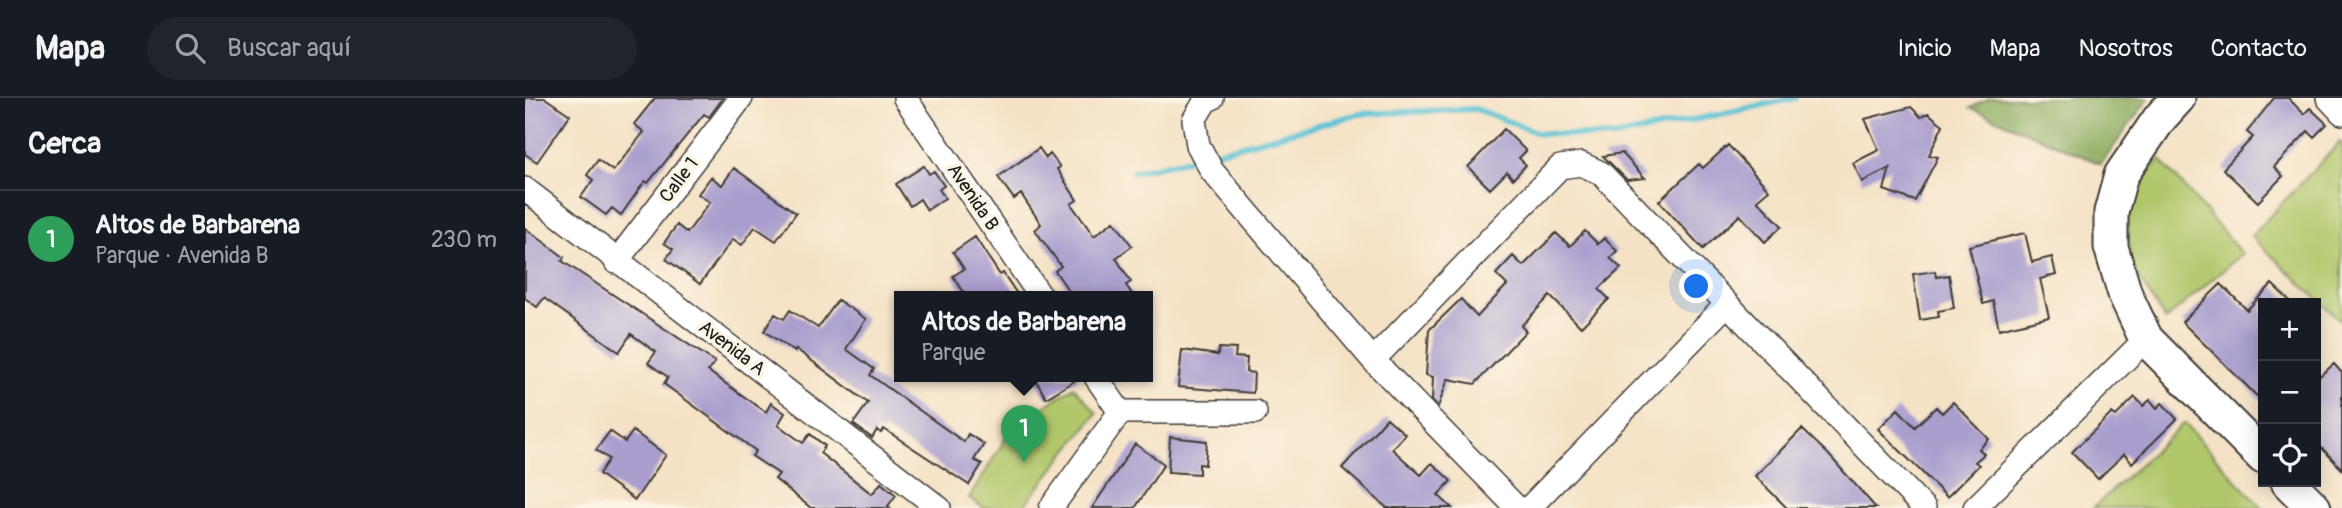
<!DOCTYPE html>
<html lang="es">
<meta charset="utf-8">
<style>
:root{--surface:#171b24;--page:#20242c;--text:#f1f3f6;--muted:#9ea1a6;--line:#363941;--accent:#0b8043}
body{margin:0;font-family:Pangolin,sans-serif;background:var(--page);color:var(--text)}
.controls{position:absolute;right:21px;bottom:21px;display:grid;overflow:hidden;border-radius:0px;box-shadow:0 4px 18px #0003}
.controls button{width:63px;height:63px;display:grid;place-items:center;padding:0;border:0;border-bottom:2px solid var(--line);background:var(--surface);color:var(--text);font:35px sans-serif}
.you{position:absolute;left:1172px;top:189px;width:24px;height:24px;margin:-18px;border:5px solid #fff;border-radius:50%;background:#1a73e8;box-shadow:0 0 0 10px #1a73e833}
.badge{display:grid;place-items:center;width:46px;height:46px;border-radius:50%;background:var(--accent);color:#fff;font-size:23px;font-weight:700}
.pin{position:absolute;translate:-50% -58px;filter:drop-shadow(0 2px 4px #0008)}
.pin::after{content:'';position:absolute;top:37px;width:24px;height:21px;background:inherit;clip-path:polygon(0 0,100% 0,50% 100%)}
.popup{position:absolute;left:369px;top:193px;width:259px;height:91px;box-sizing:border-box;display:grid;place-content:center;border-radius:0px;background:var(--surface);filter:drop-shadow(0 2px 5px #0005);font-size:23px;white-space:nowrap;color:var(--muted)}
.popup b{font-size:26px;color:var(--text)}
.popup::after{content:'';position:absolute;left:50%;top:100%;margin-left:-14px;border:14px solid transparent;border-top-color:var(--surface)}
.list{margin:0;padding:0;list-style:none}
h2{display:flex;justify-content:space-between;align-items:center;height:91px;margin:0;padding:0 28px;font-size:30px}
h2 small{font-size:23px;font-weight:400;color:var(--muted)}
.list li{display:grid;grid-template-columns:46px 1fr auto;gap:21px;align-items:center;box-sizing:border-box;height:98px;padding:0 28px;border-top:2px solid var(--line)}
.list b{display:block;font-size:26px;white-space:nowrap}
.list p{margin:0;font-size:23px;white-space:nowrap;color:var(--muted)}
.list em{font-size:23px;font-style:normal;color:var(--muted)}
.icon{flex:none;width:38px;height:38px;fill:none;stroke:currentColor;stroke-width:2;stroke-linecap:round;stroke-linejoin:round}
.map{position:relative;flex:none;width:1817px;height:410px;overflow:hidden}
header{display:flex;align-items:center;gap:42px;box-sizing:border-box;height:98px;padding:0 35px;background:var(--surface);border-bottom:2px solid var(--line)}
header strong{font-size:33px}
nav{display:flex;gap:38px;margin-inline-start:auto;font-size:24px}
.search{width:490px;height:63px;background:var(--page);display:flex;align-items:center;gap:18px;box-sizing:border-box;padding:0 24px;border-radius:38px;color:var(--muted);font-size:26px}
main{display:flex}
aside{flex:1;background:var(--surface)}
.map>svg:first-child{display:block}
.green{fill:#b1c76c;stroke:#667244;stroke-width:2}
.forest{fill:#8cac60;stroke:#54643e;stroke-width:2}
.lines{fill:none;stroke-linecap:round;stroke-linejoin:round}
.stream{stroke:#58c2d4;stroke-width:6}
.building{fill:#a99ece}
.street-casing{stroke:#3d3a36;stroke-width:26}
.secondary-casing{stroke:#3d3a36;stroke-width:37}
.street{stroke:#fff;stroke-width:23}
.secondary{stroke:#fff;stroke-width:33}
.labels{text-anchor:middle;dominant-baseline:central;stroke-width:7;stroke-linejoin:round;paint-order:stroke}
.street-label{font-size:19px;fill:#1c1c1c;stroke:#fcf5e5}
</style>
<header>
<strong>Mapa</strong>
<div class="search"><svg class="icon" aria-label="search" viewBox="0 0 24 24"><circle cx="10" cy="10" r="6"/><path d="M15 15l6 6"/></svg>Buscar aquí</div>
<nav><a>Inicio</a><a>Mapa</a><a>Nosotros</a><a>Contacto</a></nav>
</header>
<main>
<aside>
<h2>Cerca<small></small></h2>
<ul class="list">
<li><span class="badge" style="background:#2e9e5b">1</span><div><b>Altos de Barbarena</b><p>Parque · Avenida B</p></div><em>230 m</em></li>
</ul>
</aside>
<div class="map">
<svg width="1817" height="410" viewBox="0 0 1817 410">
<rect width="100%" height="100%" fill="#fcf5e5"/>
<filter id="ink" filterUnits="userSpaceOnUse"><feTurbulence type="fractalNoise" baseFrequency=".0143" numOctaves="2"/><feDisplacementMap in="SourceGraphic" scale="14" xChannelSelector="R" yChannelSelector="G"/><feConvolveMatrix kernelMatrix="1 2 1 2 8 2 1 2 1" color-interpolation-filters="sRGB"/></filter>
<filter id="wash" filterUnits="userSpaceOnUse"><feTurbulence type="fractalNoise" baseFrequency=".00686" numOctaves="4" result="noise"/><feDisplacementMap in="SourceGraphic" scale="28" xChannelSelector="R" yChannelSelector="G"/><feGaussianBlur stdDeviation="1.57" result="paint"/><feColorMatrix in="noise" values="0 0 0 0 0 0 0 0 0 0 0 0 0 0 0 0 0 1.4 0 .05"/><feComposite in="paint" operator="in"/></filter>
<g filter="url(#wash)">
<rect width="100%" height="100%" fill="#f5e2c6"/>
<path class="green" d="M1815,44l2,2v178l-91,-86z
M1635,61l82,95 -77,66 -33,-53 -6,-53 15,-33z
M549,289l23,26 -75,95h-38l-15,-10 43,-70z
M1659,325l78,85h-169z"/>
<path class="forest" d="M1464,0h160l-48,66 -130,-56z"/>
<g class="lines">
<path class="stream" d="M684,56l150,-40 117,-5 62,24 76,4 181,-39
M608,74l66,-15"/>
</g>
<g id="blocks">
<path class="building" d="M0,0h20l25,17 -33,47 -12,-8z
M130,0h68l-14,19 -5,-3 -56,69 -3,-2 -24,34 -9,-7 -6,7 -25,-18 12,-17 -6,-5 11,-15 15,11 31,-39 -10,-8z
M1749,0h14l16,16 6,-6 17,16 -13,13 -6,-6 -34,36 9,9 -25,26 -35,-33 30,-32 -6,-5z
M1386,9l10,10 7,-4 15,12 -14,30 9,2 -23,44 -31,-11 6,-22 -28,14 -9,-19 26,-13 -14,-31z
M979,31l22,22 -7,7 7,7 -13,14 -6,-7 -17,17 -22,-22z
M1203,47l41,45 -12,10 25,26 -17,16 -25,-27 -37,34 -44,-48 40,-37 4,4z
M514,50l7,10 4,-4 10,13 -3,2 20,31 -6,4 23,32 20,-15 18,25 -16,12 15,24 -5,3 8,12h-61l-18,-26 6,-5 -26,-36 6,-6 -20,-30 -7,5 -16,-22z
M1097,55l23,25 -18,2 -24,-24z
M399,68l5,8 5,-3 10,15 -5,3 6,9 -18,12 -7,-11 -10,7 -14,-22z
M209,70l62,45 -20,28 -21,-14 -13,18 -9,-6 -33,45 -34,-25 7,-10 -9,-6 13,-18 10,8 23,-31 -12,-8 13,-17 11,8z
M0,130l39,29 -2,4 153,101 -7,9 58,41 5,-9 14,10 -7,12 25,18 7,-9 15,12 -5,7 52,41 9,-11 15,12 -8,11 2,2h-79l-36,-29 4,-5 -27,-18 4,-5 -92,-67 4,-7 -20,-14 8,-11 -25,-18 -12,18 -75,-54 -7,9 -12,-9z
M1060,133l13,13 6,-6 13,13 -7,7 11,10 -22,21 10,10 -28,28 -31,-31 -29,30 5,5 -51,53 -27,-5 -10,28 -6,-6 1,-24 -7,-2 3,-45 32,-31 16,18 30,-32 -11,-11 17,-18 10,10 33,-33 14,13z
M1500,135l7,29 20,-5 4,18 -16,4 9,38 -50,12 -6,-28 -10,3 -14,-58z
M450,139l25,38 3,-2 16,24h-52l-14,-21 11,-7 -11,-17z
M1410,173l1,6 13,-2 5,33 -16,3 1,6 -19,3 -7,-46z
M1696,186l26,26 25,-26 20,19h-29v99l-81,-80z
M313,202l28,19 -20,30 28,20 -4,6 94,67 4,-8 16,10 -10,16 8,4 -13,21 -85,-56 -3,4 -4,-3 -5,8 -19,-14 15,-21 -72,-54 -1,3 -31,-21 11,-17 9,5 6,-9 28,18z
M694,250l17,1 -1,8 12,1 -1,14 8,1 -1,20 -75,-6 4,-37 36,5z
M1809,266l8,9v96l-26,-27v-63z
M509,279h47l-35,21z
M1610,299l8,9 7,-6 7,8 5,-5 15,16 -45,44 -8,-9 -26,25 -26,-27 40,-39 4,3z
M1428,304l36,37 -10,10 5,5 -9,8 4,3 -32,32 -69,-68 20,-20 17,18 21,-20 6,6z
M862,320l18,16 -13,15 29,26 11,-12 19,18 -13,14 14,13h-65l-45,-40z
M1277,331l26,25 48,54h-89l-32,-32z
M85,333l15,11 8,-11 33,24 -31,45 -36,-26 10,-15 -13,-9z
M645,339l37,4 -2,24 -6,-1v10l-31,-2z
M610,346l29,20 -29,44h-43z"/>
</g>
</g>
<g filter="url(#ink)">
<use href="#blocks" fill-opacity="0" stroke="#3d3a36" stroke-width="2"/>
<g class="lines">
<g class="street-casing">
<path id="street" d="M380,0l136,199
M687,0l-6,2 -12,20 4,25 14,26 161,189 144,148
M1803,0l14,15
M0,91l414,319
M91,164l125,-164
M848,262l187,-193 21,-3 20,9 323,335
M571,279l24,35h135
M526,410l69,-96
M1004,410l198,-204
M1450,410l171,-169"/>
</g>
<g class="secondary-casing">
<path id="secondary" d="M1653,0l-18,20 -39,57 -10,37v35l14,47 21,45 117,118
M1763,384l26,26"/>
</g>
<use href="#street" class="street"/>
<use href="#secondary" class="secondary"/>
</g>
</g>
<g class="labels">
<g class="street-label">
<text transform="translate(154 82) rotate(-53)">Calle 1</text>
<text transform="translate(448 99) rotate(56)">Avenida B</text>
<text transform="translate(207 250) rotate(37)">Avenida A</text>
</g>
</g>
</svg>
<div class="controls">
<button>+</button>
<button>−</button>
<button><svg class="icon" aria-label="locate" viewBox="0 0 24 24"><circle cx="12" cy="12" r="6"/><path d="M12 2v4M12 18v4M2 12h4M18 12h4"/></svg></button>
</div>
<div class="you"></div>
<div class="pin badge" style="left:499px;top:365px;background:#2e9e5b">1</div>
<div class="popup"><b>Altos de Barbarena</b>Parque</div>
</div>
</main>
